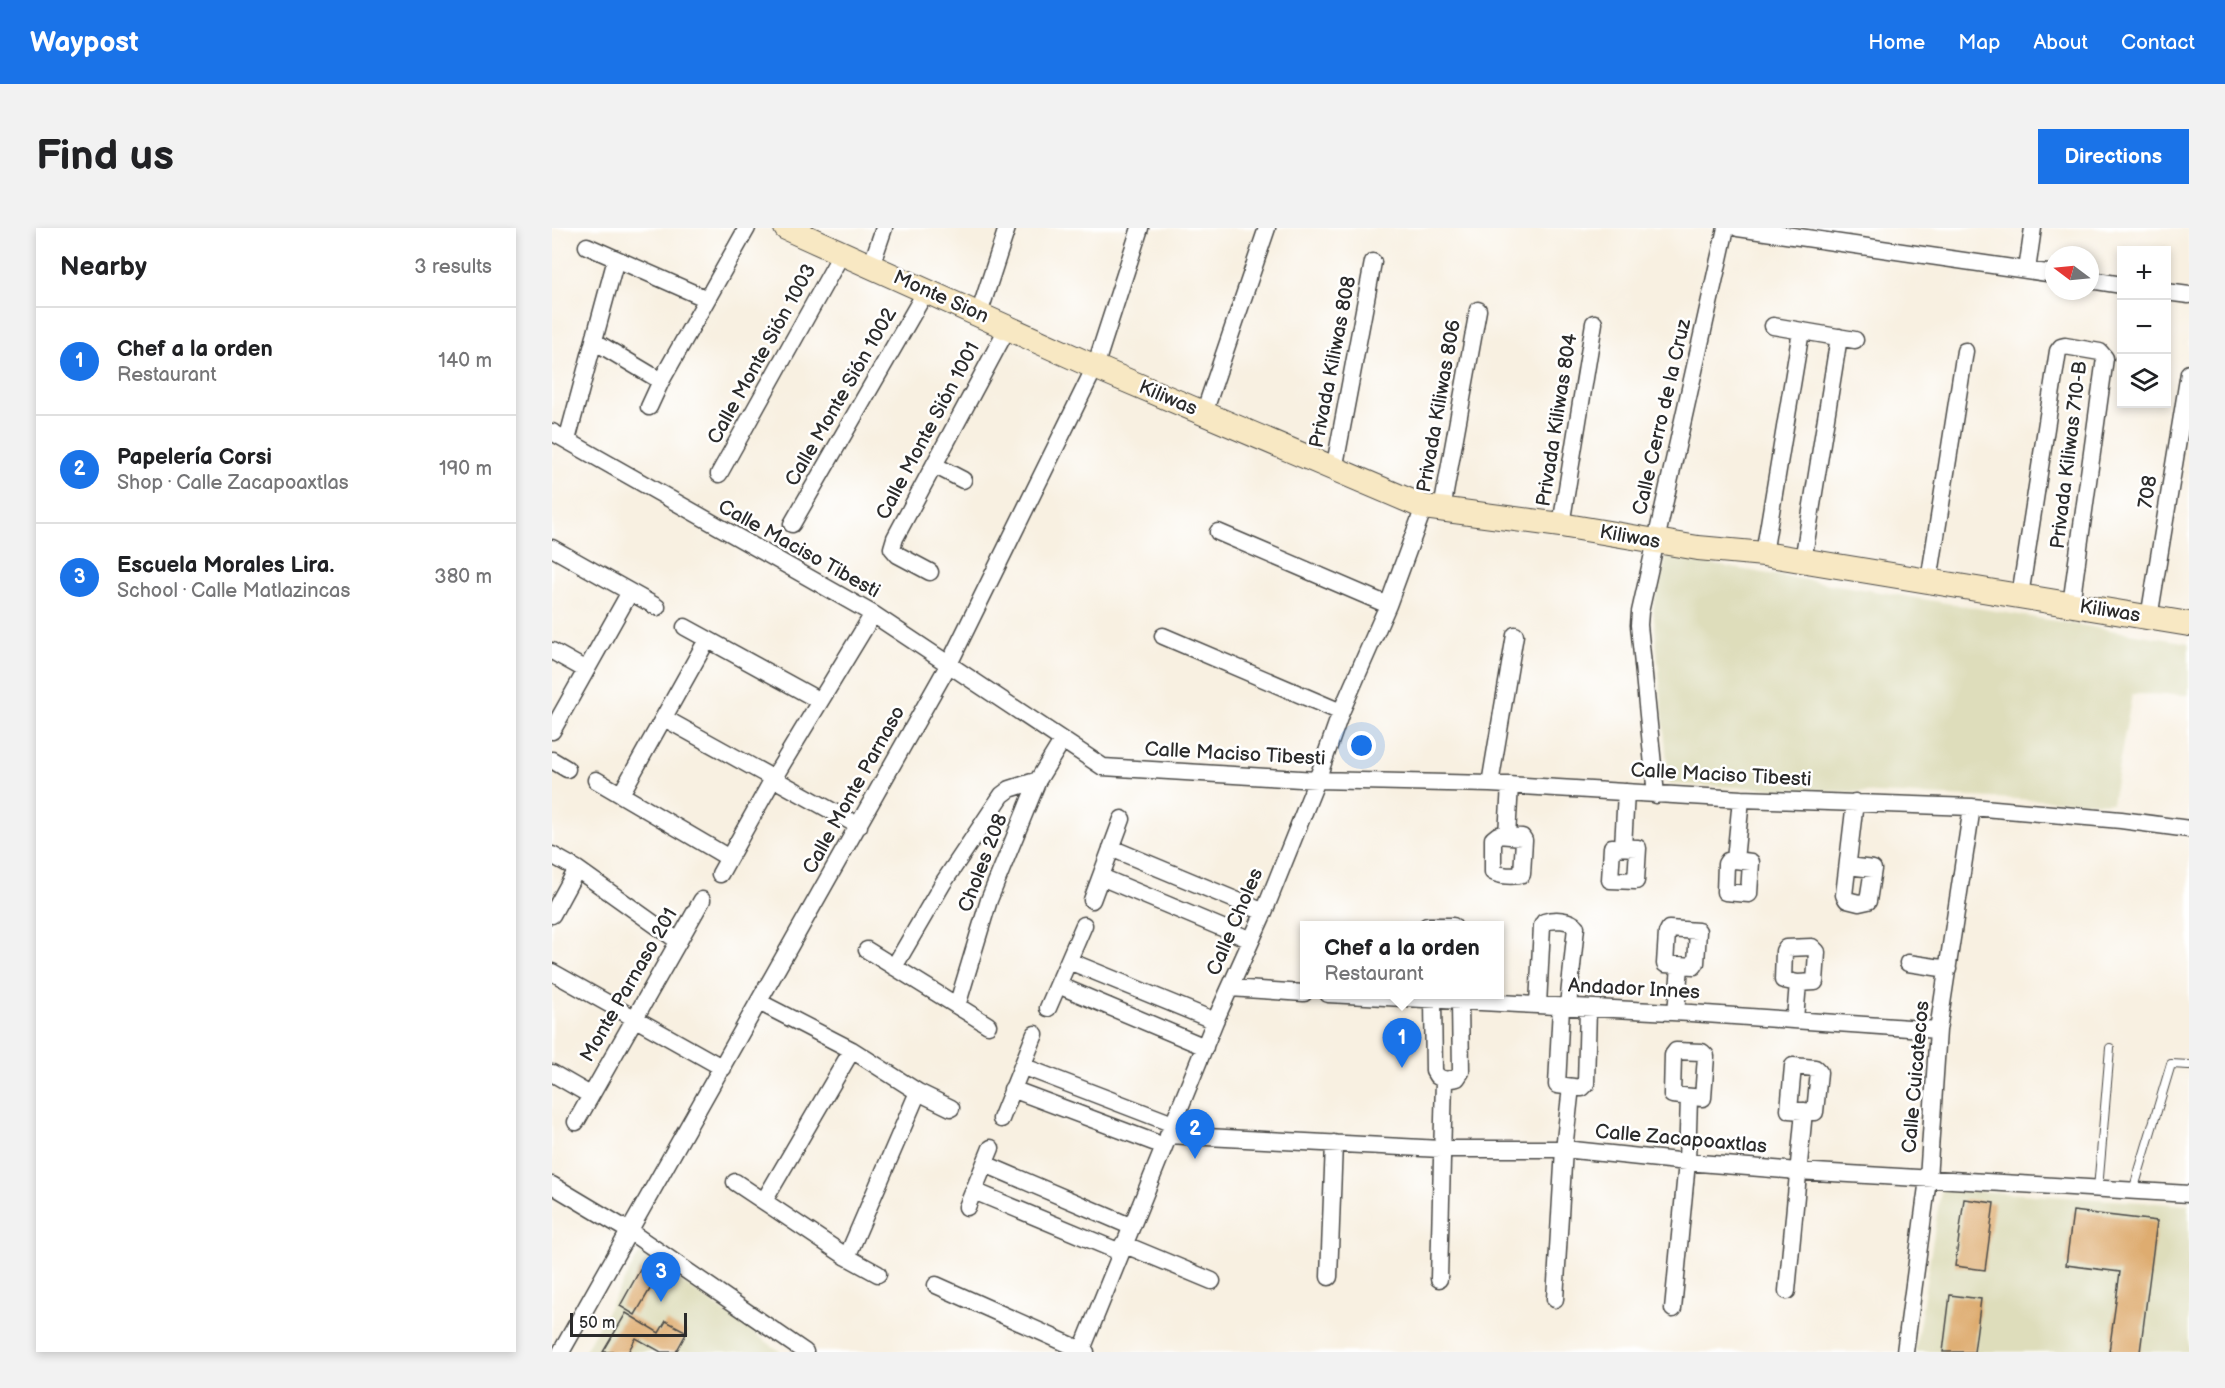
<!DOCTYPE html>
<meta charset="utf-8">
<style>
:root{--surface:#fff;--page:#f2f2f2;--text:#202124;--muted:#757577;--line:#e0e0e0;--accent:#1a73e8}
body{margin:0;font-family:"Balsamiq Sans",sans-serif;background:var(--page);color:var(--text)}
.controls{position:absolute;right:18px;top:18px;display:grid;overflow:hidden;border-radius:0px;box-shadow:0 3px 9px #0003}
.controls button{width:54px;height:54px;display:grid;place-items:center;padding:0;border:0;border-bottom:2px solid var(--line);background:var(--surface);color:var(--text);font:30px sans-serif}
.compass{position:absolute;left:1493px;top:18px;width:54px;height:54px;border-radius:50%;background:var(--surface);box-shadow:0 3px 9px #0003;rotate:286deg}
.scale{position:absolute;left:18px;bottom:15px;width:117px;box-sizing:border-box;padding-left:6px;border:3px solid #2b2b2b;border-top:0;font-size:16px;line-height:21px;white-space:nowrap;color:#2b2b2b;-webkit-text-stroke:4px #fff;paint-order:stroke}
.you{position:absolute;left:810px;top:518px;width:21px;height:21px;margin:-15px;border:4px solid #fff;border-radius:50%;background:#1a73e8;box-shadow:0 0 0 9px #1a73e833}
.badge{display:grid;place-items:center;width:39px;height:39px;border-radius:50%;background:var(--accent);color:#fff;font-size:20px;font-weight:700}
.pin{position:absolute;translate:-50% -50px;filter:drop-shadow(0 2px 3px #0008)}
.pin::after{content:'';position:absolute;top:32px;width:21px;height:18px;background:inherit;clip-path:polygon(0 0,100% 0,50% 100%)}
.popup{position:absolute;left:748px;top:693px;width:204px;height:78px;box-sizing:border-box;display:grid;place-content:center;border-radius:0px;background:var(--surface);filter:drop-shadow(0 2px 4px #0005);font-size:20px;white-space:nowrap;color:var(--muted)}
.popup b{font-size:22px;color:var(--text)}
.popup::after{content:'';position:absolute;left:50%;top:100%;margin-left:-12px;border:12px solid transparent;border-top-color:var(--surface)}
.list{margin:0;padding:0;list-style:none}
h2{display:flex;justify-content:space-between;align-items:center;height:78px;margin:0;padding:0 24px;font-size:26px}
h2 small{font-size:20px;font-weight:400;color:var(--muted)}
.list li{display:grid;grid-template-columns:39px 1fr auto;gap:18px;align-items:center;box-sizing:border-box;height:108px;padding:0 24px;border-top:2px solid var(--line)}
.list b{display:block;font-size:22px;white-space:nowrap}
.list p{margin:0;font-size:20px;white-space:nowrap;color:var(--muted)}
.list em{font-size:20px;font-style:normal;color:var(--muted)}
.icon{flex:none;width:33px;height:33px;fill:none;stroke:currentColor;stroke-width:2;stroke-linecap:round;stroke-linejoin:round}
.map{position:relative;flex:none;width:1637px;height:1124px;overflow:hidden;border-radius:0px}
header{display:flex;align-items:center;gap:36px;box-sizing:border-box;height:84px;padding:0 30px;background:var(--accent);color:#fff}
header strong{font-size:28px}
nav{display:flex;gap:33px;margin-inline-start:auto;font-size:21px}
.intro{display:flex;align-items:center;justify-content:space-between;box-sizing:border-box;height:144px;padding:0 36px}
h1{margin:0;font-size:42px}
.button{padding:15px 27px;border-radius:0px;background:var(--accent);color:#fff;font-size:21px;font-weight:700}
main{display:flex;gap:36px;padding:0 36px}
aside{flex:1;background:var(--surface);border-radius:0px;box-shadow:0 3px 9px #0003}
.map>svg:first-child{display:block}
.built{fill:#deddbb}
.building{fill:#deac70}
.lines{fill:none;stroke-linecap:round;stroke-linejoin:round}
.lane-casing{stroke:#4a4946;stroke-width:10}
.street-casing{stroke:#4a4946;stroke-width:19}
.secondary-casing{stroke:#4a4946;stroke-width:26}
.lane{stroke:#fff;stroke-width:8}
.street{stroke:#fff;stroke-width:16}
.secondary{stroke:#f8e8c3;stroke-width:24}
.labels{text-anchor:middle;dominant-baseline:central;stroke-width:5;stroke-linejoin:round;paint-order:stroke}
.street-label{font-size:20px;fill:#2b2b2b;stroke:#fff}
</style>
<header>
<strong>Waypost</strong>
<nav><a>Home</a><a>Map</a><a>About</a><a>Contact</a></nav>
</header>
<div class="intro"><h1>Find us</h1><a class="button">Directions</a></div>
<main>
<aside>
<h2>Nearby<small>3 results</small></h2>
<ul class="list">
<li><span class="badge">1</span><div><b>Chef a la orden</b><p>Restaurant</p></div><em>140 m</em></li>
<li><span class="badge">2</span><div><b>Papelería Corsi</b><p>Shop · Calle Zacapoaxtlas</p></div><em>190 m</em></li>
<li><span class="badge">3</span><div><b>Escuela Morales Lira.</b><p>School · Calle Matlazincas</p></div><em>380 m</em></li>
</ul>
</aside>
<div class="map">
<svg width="1637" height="1124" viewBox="0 0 1637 1124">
<rect width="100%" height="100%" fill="#fff"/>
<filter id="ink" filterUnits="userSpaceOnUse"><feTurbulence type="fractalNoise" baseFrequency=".0167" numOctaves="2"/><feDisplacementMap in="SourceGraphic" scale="12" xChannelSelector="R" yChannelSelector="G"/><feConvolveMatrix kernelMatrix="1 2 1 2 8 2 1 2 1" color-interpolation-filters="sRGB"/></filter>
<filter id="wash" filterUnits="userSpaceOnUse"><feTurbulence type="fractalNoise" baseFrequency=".008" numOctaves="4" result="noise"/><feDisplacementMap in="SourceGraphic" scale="24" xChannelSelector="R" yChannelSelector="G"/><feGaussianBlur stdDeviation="1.35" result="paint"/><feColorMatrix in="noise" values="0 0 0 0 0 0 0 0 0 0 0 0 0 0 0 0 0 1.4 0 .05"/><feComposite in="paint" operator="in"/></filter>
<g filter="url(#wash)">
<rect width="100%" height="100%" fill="#f8f0e1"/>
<path class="built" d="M1114,329l523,86v52l-57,-1 -20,109 -443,-19 -16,-176z
M1389,961l248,16v147h-274z
M88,1024l141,100h-197z"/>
<g id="blocks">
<path class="building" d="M1412,971l30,4 -9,67 -30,-4z
M1521,983l84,10 -17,131h-31l11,-80 -54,-7z
M88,1042l16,9 -21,36 -15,-9z
M1398,1067l31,4 -7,53h-31z
M74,1085l33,20 7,-12 21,11 -11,20h-15l-25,-14 -8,14h-25z"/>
</g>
</g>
<g filter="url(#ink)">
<use href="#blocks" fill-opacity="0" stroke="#4a4946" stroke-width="1.5"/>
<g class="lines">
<g class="lane-casing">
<path id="lane" d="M1546,961l12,-141
M1581,963l38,-127 18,1"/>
</g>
<g class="street-casing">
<path id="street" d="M1186,0l316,46
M35,18l120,53
M319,38l13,-38
M1475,42l6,-42
M1538,52l32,5
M1614,64l23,3
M427,86l28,-86
M1221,98l82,14
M42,113l67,40
M97,179l12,-26 86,-153
M652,185l63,-185
M0,204l321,182 230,153 214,13 173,4 251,15 231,8 149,13 68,9
M15,212l49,-181
M382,237l29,15
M782,242l39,-208
M167,246l123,-221
M890,281l36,-199
M240,296l134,-233
M1009,297l33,-202
M666,304l170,73
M0,320l105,59
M1212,326l37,-223
M1251,333l36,-224
M378,344l-32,-17 -6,-7 3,-10 113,-211
M1377,353l36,-230
M1468,368l38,-245 3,-4 4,-1 35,6 5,6 -34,247
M1597,390l40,-245
M133,399l135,74
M611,408l178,76
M0,423l34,19
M112,490l195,108
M0,503l78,-139
M0,532l15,9
M44,552l133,78
M938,556l25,-149
M69,566l86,-154
M1104,567l-17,-170 1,-13 86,-384
M946,607l24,2 2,3 -2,34c-8,3 -22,2 -29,-2v-33z
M955,607l3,-50
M1060,619l26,1 -2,33 -26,-1z
M1071,619l3,-55
M559,620l153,64
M0,627l25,14 101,72
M1183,632l16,2 -2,32 -24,-2 1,-28 2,-3z
M1183,632l6,-61
M1296,638l25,3 -5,32 -9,2 -12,-3 -3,-5 11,-93
M168,646l53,-95 100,-165
M549,649l150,63
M540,672l30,-81
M0,687l25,-46
M875,698h26
M1117,701l29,2 -2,32 -2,3 -29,-2 2,-31z
M1260,719l5,5 -2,30 -17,1 -15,-3 1,-29 2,-3z
M315,722l121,75
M517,733l146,60
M1356,735l40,6
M342,739l49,-84 59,-88 8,-6 28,-9
M0,744l171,96
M506,757l147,62
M678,760l74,5
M776,766l363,19 247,17
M881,773l1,70 3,5 7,4 13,-2 4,-6 -1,-70
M207,774l93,48 66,42 33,16
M986,777l4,-79 2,-4c10,-3 26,-3 32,5l-8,79
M405,778l32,-106 49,-120 24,-39
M1009,779l-4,78 25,3 4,-4 2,-76
M496,780l36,-83
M1124,784l4,-45
M1243,791l3,-36
M1124,823l26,1 4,4 -3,42 -31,-3 1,-40z
M470,838l151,58
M1241,838l22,2 4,4 -4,40 -26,-2z
M0,845l38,22
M460,861l152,57
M449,891l34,-85
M24,894l126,-222
M616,907l273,14h123l123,13 111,9 391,23
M433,936l145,62
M183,954l112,75 31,17
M0,957l77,46 176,121
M422,963l146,61
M212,973l88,-151
M415,979l24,-59
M571,1016l89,37
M295,1029l71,-165
M777,1049l5,-134
M887,1051l5,-199
M384,1057l150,67
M1235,1063l17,-180
M1003,1071l9,-150 7,-62
M1121,1081l14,-147 2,-64
M9,1124l388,-688 146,-297 45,-139
M529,1124l134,-331 49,-109 53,-132 24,-68 47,-107 36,-98
M1353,1124l23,-173 10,-149 34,-223"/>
</g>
<g class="secondary-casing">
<path id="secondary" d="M234,0l309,139 329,140 137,18 137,23 66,6 425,70"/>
</g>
<use href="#lane" class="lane"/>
<use href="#street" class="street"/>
<use href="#secondary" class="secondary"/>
</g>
</g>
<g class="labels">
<g class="street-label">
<text transform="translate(389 69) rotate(24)">Monte Sion</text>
<text transform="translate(210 126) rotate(-61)">Calle Monte Sión 1003</text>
<text transform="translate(781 134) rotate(-79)">Privada Kiliwas 808</text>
<text transform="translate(289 169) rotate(-60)">Calle Monte Sión 1002</text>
<text transform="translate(616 170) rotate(23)">Kiliwas</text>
<text transform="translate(887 178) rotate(-80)">Privada Kiliwas 806</text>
<text transform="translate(1110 189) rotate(-77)">Calle Cerro de la Cruz</text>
<text transform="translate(1005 192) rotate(-81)">Privada Kiliwas 804</text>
<text transform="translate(376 203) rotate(-62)">Calle Monte Sión 1001</text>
<text transform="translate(1517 227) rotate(-83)">Privada Kiliwas 710-B</text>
<text transform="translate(1596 264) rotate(-81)">708</text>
<text transform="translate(1078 309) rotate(10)">Kiliwas</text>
<text transform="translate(247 321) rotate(29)">Calle Maciso Tibesti</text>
<text transform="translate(1558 383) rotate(9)">Kiliwas</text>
<text transform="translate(683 526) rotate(3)">Calle Maciso Tibesti</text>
<text transform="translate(1169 547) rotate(3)">Calle Maciso Tibesti</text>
<text transform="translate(302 562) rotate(-61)">Calle Monte Parnaso</text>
<text transform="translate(431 635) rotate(-69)">Choles 208</text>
<text transform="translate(683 694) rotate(-67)">Calle Choles</text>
<text transform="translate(77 757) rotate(-60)">Monte Parnaso 201</text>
<text transform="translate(1082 761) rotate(3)">Andador Innes</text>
<text transform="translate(1364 849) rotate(-85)">Calle Cuicatecos</text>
<text transform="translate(1129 911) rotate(5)">Calle Zacapoaxtlas</text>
</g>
</g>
</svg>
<div class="controls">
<button>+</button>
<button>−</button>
<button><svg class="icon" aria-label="layers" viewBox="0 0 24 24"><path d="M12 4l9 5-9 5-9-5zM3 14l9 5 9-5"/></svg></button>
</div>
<svg class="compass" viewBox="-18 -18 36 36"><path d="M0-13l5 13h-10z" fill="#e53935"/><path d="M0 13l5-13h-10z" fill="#757577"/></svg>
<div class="scale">50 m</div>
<div class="you"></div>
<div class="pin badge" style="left:850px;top:840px">1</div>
<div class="popup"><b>Chef a la orden</b>Restaurant</div>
<div class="pin badge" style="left:643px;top:931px">2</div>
<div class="pin badge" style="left:109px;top:1074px">3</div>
</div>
</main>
